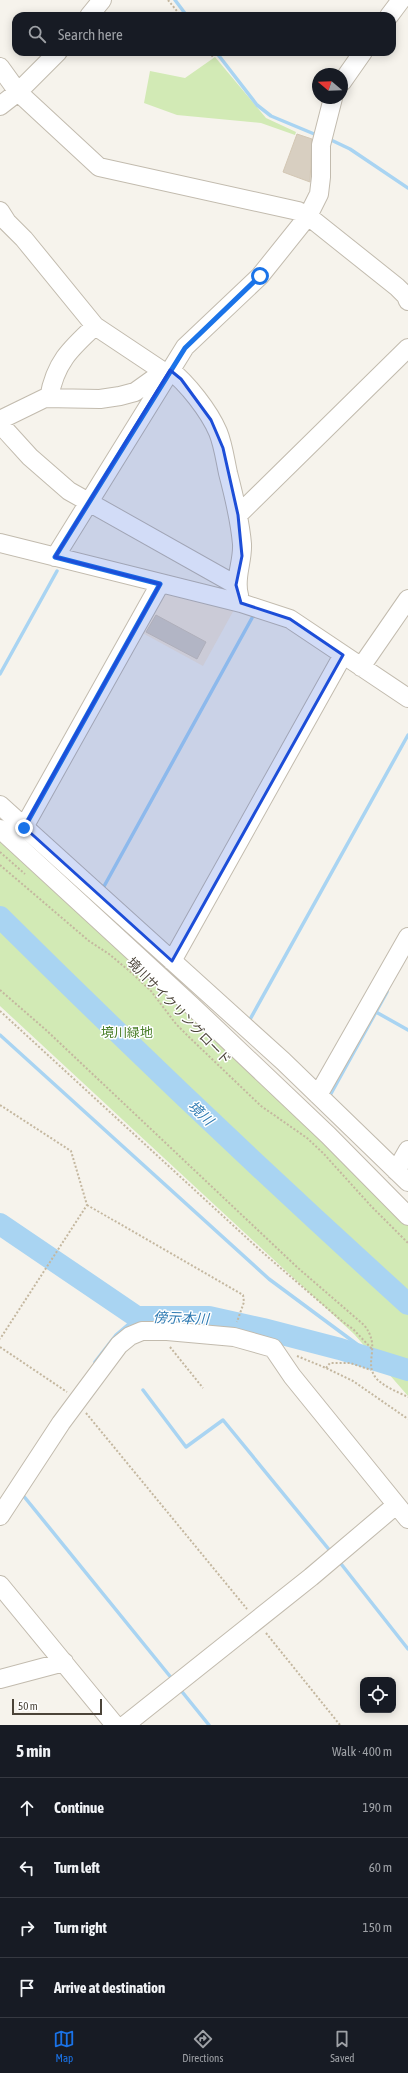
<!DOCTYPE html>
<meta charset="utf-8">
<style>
:root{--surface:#171b24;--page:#20242c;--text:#f1f3f6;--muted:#9ea1a6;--line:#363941;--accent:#1a73e8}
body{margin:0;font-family:"Asap Condensed","Noto Sans JP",sans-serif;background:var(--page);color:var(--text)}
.controls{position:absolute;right:12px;bottom:12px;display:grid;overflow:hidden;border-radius:8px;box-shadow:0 2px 10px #0003}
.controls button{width:36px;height:36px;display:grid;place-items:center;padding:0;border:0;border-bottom:1px solid var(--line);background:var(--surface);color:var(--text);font:20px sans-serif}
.compass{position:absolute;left:312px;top:68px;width:36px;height:36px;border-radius:50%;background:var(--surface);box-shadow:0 2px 10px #0003;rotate:289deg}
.scale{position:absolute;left:12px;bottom:10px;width:90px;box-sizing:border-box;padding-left:4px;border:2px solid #4b4439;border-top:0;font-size:11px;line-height:14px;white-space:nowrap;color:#4b4439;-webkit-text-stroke:3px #fff;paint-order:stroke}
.stop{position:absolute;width:12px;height:12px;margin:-9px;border:3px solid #1a73e8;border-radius:50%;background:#fff}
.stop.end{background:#1a73e8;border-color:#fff;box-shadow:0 1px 4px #0008}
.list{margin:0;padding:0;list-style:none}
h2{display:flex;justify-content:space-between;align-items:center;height:52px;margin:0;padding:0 16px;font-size:17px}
h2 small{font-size:13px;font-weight:400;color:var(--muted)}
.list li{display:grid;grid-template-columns:26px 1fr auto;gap:12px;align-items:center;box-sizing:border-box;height:60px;padding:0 16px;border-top:1px solid var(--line)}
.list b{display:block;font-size:15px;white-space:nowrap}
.list em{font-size:13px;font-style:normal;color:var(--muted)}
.icon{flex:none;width:22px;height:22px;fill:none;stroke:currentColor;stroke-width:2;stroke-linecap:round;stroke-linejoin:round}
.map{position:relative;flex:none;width:408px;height:1725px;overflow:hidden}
.search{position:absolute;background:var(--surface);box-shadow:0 2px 10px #0003;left:12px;right:12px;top:12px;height:44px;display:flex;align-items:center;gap:10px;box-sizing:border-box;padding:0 14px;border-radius:12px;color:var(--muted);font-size:15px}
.sheet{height:292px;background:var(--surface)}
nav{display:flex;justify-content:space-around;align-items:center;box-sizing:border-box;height:56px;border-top:1px solid var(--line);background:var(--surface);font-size:11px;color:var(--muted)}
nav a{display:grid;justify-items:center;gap:2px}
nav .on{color:var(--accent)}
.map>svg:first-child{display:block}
.commercial{fill:#f7ead8}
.green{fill:#d2eab5}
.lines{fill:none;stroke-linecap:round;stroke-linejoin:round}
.stream{stroke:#a9d4f2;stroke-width:3.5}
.river{stroke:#a9d4f2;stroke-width:22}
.building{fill:#d8cfc1;stroke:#d3c7b4}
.minor-casing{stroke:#c2bbae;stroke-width:20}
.path{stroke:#c4b79f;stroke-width:2;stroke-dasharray:2 2;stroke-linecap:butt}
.minor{stroke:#fff;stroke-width:18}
.route{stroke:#1a73e8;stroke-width:5}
.marked{fill:#1d4ed8;fill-opacity:0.2;stroke:#1d4ed8;stroke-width:3;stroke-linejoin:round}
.labels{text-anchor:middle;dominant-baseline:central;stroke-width:3;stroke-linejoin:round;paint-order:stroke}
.street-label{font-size:13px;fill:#4b4439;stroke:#fff}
.park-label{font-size:13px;fill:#4a7f2a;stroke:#fff}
.water-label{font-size:14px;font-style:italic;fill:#2e7ab2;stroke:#fff}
</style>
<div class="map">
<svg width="408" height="1725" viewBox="0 0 408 1725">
<rect width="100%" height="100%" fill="#f6f3ec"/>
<path class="commercial" d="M162,591l73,17 -32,58 -66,-36z"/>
<path class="green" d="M215,57l51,61 30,14 -1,3 -34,-12 -84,-8 -33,-12 6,-32 35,7z
M0,832l408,382v182l-54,-62 -354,-328z"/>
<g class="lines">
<path class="stream" d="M175,0l12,16
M216,52l41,53 14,11 48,20
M329,139l21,10 58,39
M0,674l57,-103
M102,890l150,-272
M376,1012l32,18
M248,1023l160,-288
M0,1035l269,244 89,66 3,6 -2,5
M328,1099l59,-107
M95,1362l21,-27 21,-18
M143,1390l43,57 37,-27 108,132
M22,1494l151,186
M338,1560l70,89
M179,1688l30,37"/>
<path class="river" d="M0,917c133,132 269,261 408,387
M0,1224l137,93h72l54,12 77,20 68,21"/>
</g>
<path class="building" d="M297,134l15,5 -2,43 -27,-10z
M156,615l50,27 -9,17 -51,-27z"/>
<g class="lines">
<g class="minor-casing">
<path id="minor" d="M89,16l13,-16
M389,16l12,-16
M0,67l18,25 81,75 199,44 10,5 89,71 9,9 2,5
M342,82l21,-30
M0,106l18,-14 40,-40
M0,211l7,11 17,17 71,87 72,48
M170,370c17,13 39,41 48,62 5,12 7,27 10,41 6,23 12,47 14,71 1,18 -8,34 -3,51
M49,398c6,-35 21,-49 46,-72
M0,420l45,-22 55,1 20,-3 15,-4 28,-20
M0,424l30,33 39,34 167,94
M238,515l170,-167
M0,543l241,60 49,16 118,79
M55,557l130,-210 75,-71 48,-60 11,-22 2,-17v-32l12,-47
M361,667l47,-68
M0,805l283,256 125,121
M24,827l136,-243
M0,829l191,176 137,130 80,81
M172,961l171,-306
M318,1095l90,-158
M396,1171l12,-21
M0,1516l61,-93 58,-78 11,-9 12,-5h25l67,6 39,11 19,28 116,143
M0,1585l115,140
M0,1679l64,-17
M125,1725l186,-148 85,-72"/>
</g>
<path class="path" d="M168,0l13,16
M209,52l4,5
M0,852l25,22
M0,865l89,76 20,13 24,20 18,17 25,33 13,13 72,69 46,32 16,15 48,53 37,37
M0,990l46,40 252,238 66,57c17,21 1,35 10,50 5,10 24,17 34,22
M0,1011l261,240 82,71 10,7 19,20
M0,1105l71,46 16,54 -87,134
M87,1205l156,90 1,7 -7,20
M0,1347l67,45
M170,1347l33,41
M297,1356l29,12 27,13 55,38
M326,1368l4,-5h20l21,7
M86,1413l161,196
M266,1633l74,92"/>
<use href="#minor" class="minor"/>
</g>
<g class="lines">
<path class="route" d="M24,828l136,-244 -105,-27 130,-209 75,-72"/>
</g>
<path class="marked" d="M170,370l11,9 30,41 12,28 15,67 4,41 -6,29 5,18 49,16 53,36 -171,306 -148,-134 136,-243 -105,-27z"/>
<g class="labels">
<g class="street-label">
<text transform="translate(179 1011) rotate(46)">境川サイクリングロード</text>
</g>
<g class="park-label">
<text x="127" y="1032">境川緑地</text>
</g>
<g class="water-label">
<text transform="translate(201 1113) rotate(43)">境川</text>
<text transform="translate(181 1318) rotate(2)">傍示本川</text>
</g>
</g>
</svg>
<div class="controls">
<button><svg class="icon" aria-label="locate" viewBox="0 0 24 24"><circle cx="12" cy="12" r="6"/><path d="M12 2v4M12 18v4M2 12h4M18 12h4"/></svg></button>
</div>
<svg class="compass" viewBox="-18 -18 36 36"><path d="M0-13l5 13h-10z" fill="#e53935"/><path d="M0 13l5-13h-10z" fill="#9ea1a6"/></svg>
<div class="scale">50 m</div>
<div class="stop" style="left:260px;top:276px"></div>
<div class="stop end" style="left:24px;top:828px"></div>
<div class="search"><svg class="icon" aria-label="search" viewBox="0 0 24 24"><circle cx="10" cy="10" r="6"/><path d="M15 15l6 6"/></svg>Search here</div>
</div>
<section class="sheet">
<h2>5 min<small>Walk · 400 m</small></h2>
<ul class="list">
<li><svg class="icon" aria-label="ahead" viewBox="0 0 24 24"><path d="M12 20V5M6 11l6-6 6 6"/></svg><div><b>Continue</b></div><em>190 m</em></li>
<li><svg class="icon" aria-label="left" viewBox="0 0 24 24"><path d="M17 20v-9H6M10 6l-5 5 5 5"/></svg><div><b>Turn left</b></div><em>60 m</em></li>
<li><svg class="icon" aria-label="right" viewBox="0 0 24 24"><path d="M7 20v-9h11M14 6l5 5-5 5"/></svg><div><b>Turn right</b></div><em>150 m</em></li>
<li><svg class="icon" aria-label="arrive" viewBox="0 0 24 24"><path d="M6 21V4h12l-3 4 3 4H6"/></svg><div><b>Arrive at destination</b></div></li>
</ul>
</section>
<nav>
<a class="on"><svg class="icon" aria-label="map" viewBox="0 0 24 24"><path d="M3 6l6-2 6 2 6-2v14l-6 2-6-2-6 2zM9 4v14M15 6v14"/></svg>Map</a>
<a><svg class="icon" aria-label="directions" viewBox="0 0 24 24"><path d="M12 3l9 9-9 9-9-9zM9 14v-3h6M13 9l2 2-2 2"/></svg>Directions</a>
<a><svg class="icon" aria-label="saved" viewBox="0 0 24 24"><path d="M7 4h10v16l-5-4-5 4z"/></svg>Saved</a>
</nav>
